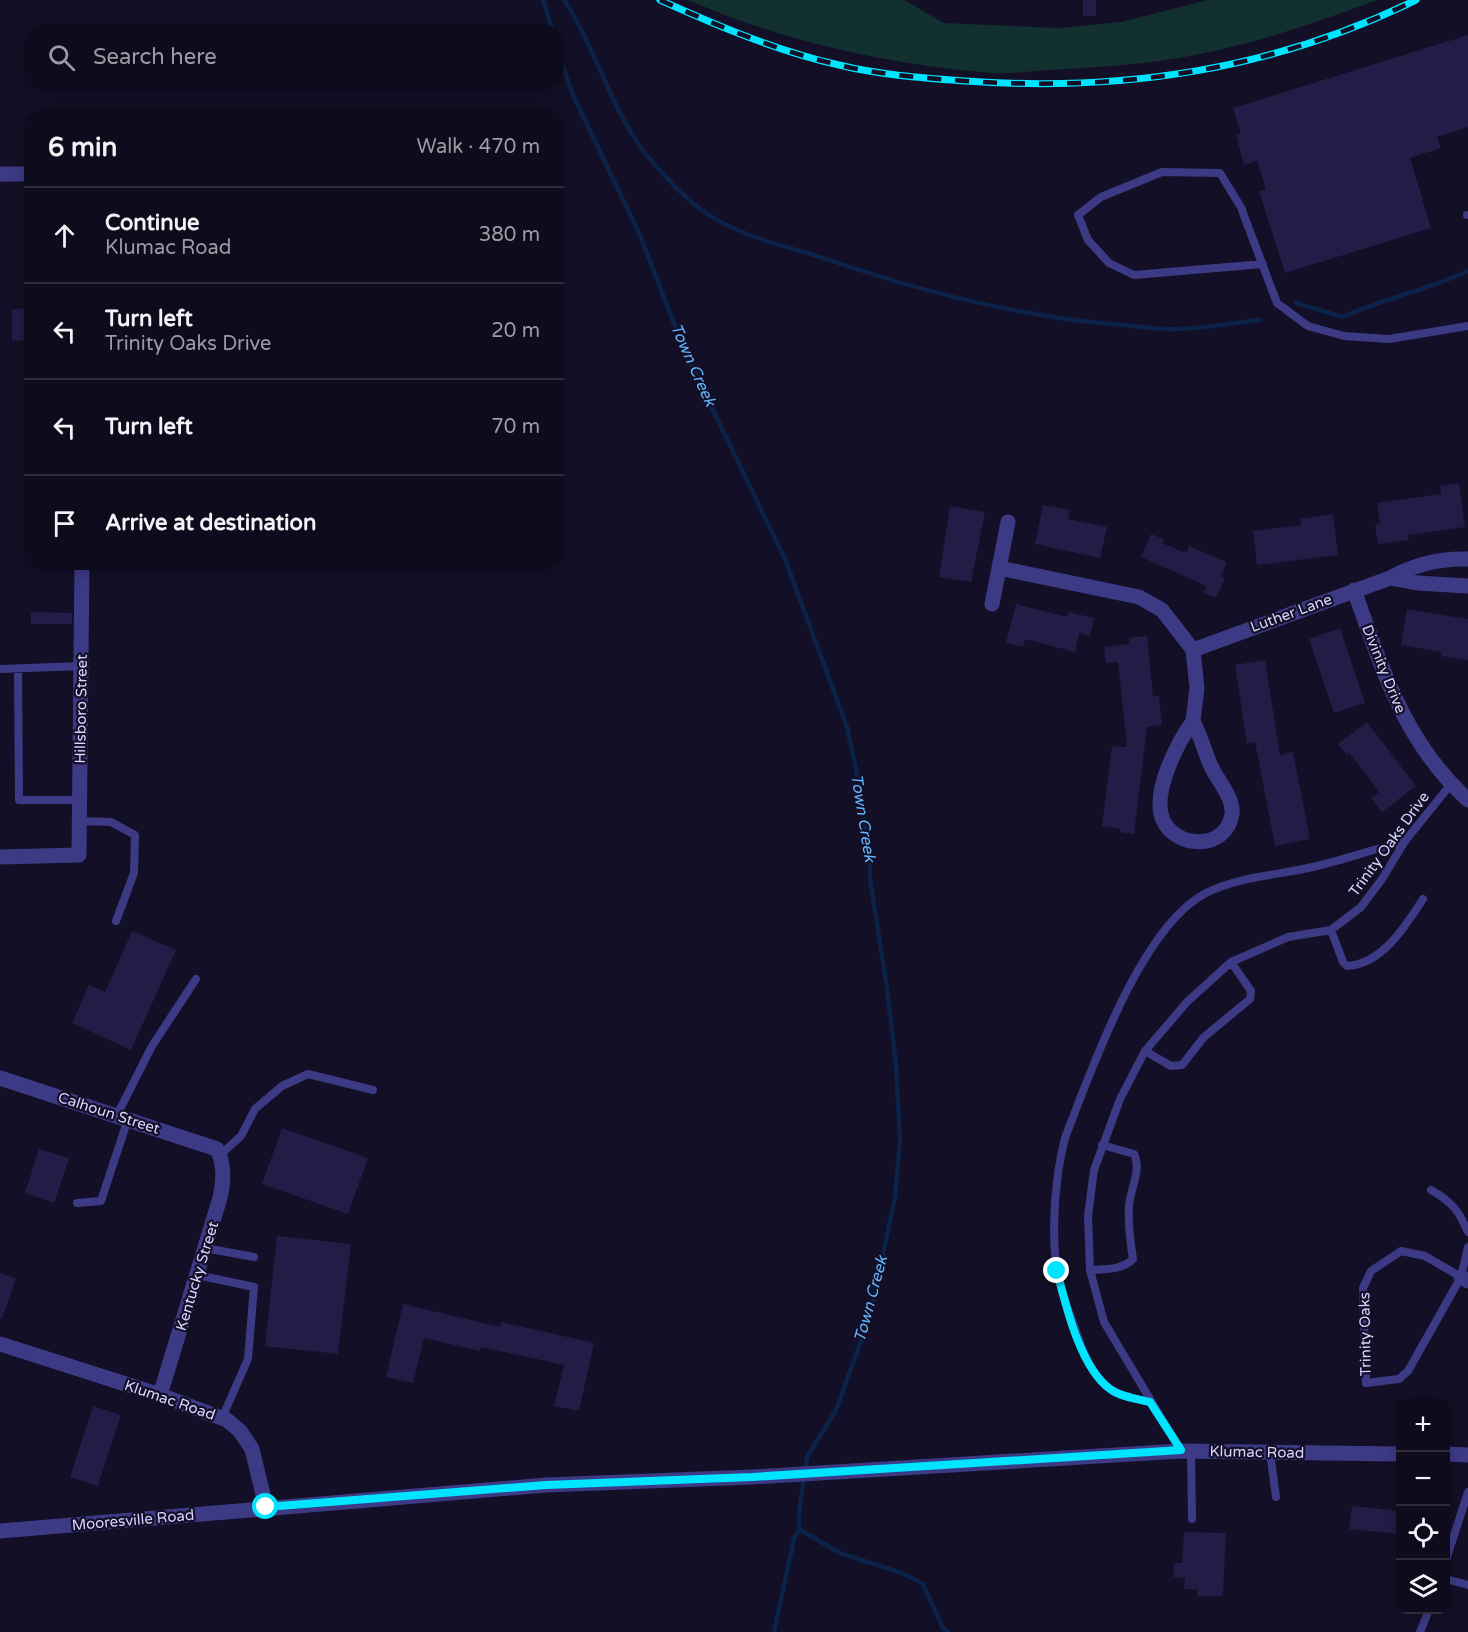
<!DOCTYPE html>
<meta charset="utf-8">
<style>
:root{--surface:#0e0b1c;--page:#171425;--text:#f1f3f6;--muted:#9b9ba3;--line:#2e2b3b}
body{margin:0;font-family:"Varela Round",sans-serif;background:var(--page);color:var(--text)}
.controls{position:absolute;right:18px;bottom:18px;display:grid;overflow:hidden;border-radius:12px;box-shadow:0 3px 15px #0003}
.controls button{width:54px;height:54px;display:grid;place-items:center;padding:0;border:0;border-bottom:2px solid var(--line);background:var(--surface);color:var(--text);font:30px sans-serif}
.stop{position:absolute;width:18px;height:18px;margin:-14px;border:4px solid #00e5ff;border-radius:50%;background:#fff}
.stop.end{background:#00e5ff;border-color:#fff;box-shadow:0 2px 6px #0008}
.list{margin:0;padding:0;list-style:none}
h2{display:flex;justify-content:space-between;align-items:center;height:78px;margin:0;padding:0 24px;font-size:26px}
h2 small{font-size:20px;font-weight:400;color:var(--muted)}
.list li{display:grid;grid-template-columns:39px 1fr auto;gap:18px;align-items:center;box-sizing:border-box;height:96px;padding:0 24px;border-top:2px solid var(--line)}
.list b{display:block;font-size:22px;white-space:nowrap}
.list p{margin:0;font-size:20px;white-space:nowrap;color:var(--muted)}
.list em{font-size:20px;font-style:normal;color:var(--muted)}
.icon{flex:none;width:33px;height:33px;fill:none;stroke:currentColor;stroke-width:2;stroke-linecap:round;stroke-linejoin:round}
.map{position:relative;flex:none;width:1468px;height:1632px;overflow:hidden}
.search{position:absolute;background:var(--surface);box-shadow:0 3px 15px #0003;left:24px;top:24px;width:540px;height:66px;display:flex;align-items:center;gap:15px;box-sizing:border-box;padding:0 21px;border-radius:24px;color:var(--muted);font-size:22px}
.panel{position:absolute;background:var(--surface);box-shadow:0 3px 15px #0003;left:24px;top:108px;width:540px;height:462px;border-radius:24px}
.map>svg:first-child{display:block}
.green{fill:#12302f}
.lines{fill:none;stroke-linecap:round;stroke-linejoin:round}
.stream{stroke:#0c2248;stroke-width:4.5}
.building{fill:#241b47}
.service{stroke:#3d3a85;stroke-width:8}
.minor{stroke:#3d3a85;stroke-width:15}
.tertiary{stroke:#3d3a85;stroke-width:15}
.rail-casing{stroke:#00e5ff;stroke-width:7}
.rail{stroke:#130f26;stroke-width:4.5;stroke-dasharray:14;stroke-linecap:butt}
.route{stroke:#00e5ff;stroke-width:8}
.labels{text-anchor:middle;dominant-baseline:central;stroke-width:4.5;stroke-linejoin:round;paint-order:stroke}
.street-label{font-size:15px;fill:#d9d4ff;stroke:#130f26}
.water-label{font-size:16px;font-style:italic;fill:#62b6ff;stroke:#130f26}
</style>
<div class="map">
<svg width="1468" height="1632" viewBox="0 0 1468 1632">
<rect width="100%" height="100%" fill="#130f26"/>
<path class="green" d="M688,0h216l40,23 115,5 62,-6 87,-22h169c-61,23 -123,44 -187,56 -46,9 -93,11 -140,14 -19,1 -40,4 -59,3 -102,-8 -209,-32 -303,-73z"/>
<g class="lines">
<path class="stream" d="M543,0l10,32
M564,0c35,52 48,119 92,166 14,16 32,35 50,47 39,26 83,33 126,48 94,32 193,57 292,64 18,2 37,5 54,4 27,-1 55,-6 82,-9
M556,43l16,50 67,140 46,119 100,207 62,168 13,60 10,79v13l17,109 9,77 4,75 -5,57 -25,119 -34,94 -29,47 -8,55v17l-5,10 -20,93
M1296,303l47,14c41,-19 85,-27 125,-46
M799,1529l41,24 62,20 21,11 20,44 5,4"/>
</g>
<path class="building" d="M1083,0h13v16h-13z
M1468,35v92l-31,10 4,11 -31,10 21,70 -146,45 -26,-82 7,-2 -9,-28 -13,4 -8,-30 5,-1 -8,-26z
M32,308v32l-20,1v-32z
M1459,483l6,44 -57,8 1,5 -31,4 -3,-19 5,-1 -3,-21 64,-9 -1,-8z
M1043,505l27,5 -2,9 39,8 -7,31 -65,-14z
M950,506l35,6 -14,70 -32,-5z
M1333,514l5,41 -81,10 -4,-34 48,-6 -1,-6z
M1151,534l13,5 -2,4 24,10 3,-7 38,16 -6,14 4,2 -9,20 -13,-5 4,-7 -66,-29z
M1016,604l51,13 1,-5 26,6 -4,18 -11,-3 -4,19 -50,-13 -2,8 -17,-4z
M1407,609l61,10v41l-27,-4v-4l-40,-7z
M31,612l41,1v11h-41z
M1340,628l25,75 -31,10 -25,-74z
M1147,636l6,60h6l3,29 -15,2 -13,107 -14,-2v-3l-18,-3 10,-80 15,1 -9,-85 -12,1 -2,-16 25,-3v-6z
M1265,660l15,95 13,-3 17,87 -35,7 -20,-104 -8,2 -12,-79z
M1367,722l49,64 -34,26 -11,-14 8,-6 -29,-39 -3,2 -9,-11z
M132,931l44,19 -45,100 -59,-27 17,-38 16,7z
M282,1128l86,30 -20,56 -86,-30z
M39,1149l30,9 -15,45 -29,-10z
M277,1236l74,8 -13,110 -73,-8z
M0,1273l16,5 -14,41 -2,-1z
M403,1304l97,23 1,-5 93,21 -15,68 -25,-5 10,-41 -83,-18 -1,4 -56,-13 -11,45 -27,-6z
M93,1406l28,9 -23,71 -28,-9z
M1352,1506l49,5v23l-52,-5z
M1184,1532l42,1 -3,63h-26v-7h-13l1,-11 -12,-1 1,-14h8z"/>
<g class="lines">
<path class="service" d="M1467,215h1
M1263,264l-129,11 -25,-12 -21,-23 -10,-25 23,-18 61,-25 58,1 22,36 1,4 34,90 31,23 36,10 45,3 79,-13
M0,669l81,-3
M18,669l1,131h61
M79,821l32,1 24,13 -1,38 -18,48
M1331,930l12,32 4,4c35,-2 58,-39 76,-67
M1145,1051l26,15 11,-1 22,-28 46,-38 1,-8 -20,-29
M117,1115l35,-69 44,-67
M220,1155l21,-19 14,-27 27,-23 26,-12 65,16
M1431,1190c20,11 28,21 37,42
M77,1203l24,-2 27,-82
M205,1248l49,9
M1090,1270c14,-1 33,0 43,-11 -3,-18 -5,-35 -4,-53 1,-17 13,-36 5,-52l-32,-9
M197,1275l57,12 -6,72 -26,59
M1461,1277l-36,-21 -24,-5 -30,20 -8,17 3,95 33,-4 9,-8 53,-94 7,-30
M1150,1402c-12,-3 -29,-5 -39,-12 -19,-13 -28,-38 -35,-59 -7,-20 -16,-40 -19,-61 -6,-38 -2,-94 8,-132 26,-67 76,-212 141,-245 33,-17 75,-18 111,-27 29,-7 58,-17 88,-25
M1181,1451l-77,-129 -14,-52 -2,-54 6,-46 26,-71 25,-48 42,-49 44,-40 57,-25 43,-7 30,-23 21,-28 23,-38 46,-57
M1191,1451l1,68
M1270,1452l6,45
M1446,1560l22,-68
M1446,1579l22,6
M1420,1632l9,-22"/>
<path class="minor" d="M0,174h32
M999,568l140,29 23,13 31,40 4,38 -4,33
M1390,578l27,5 51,3
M1354,590c28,78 50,152 114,210
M992,604l16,-82
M1193,650l197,-72c25,-14 49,-20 78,-19
M1193,721c7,14 11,28 17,43 6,15 24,33 22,50 -6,37 -56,35 -69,6 -12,-27 15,-78 30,-99z
M0,857l79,-2 3,-293
M0,1078l217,71c8,16 7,32 3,49l-60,197
M1461,1277l7,4
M0,1344l160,51 67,25 13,11 12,18 14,58"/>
<path class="tertiary" d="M1446,1454l22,1
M0,1531l546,-46 206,-8 429,-26 219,3"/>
<g class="rail-casing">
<path id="rail" d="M660,0c58,26 117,51 179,65 41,10 85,13 126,16 159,11 307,-11 451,-81"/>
</g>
<use href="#rail" class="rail"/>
</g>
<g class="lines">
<path class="route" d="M266,1507l280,-22 206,-8 429,-27 -31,-48c-13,-3 -29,-5 -40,-13 -30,-22 -44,-83 -53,-118"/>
</g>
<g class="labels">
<g class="street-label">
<text transform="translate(1291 613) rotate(-20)">Luther Lane</text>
<text transform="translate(1384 669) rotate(68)">Divinity Drive</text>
<text transform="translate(81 709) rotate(-89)">Hillsboro Street</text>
<text transform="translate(1389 844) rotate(-54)">Trinity Oaks Drive</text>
<text transform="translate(109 1113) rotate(18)">Calhoun Street</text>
<text transform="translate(197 1276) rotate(-73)">Kentucky Street</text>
<text transform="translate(1365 1334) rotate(-91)">Trinity Oaks</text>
<text transform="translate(170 1400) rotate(19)">Klumac Road</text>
<text transform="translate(1257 1452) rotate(1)">Klumac Road</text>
<text transform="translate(133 1520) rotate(-5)">Mooresville Road</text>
</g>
<g class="water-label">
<text transform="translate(693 365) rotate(66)">Town Creek</text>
<text transform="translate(863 818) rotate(81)">Town Creek</text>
<text transform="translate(871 1299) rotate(-75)">Town Creek</text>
</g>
</g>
</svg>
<div class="controls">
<button>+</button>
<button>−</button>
<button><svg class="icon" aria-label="locate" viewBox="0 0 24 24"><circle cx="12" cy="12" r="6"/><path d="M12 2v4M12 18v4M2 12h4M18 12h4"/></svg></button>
<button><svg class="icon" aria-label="layers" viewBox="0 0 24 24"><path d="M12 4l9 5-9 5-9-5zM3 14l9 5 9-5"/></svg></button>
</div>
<div class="stop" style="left:266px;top:1507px"></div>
<div class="stop end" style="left:1057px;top:1271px"></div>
<div class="search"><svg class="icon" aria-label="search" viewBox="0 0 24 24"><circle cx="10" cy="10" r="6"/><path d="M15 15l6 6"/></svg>Search here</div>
<section class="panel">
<h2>6 min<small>Walk · 470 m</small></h2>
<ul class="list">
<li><svg class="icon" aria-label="ahead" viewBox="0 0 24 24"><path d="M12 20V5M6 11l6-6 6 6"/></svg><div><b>Continue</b><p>Klumac Road</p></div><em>380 m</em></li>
<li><svg class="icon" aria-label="left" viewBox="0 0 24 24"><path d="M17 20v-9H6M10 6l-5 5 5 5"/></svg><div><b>Turn left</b><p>Trinity Oaks Drive</p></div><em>20 m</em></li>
<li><svg class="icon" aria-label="left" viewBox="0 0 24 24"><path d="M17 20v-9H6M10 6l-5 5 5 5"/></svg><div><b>Turn left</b></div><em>70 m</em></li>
<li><svg class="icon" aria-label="arrive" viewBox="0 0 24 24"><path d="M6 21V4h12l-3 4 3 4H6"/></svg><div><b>Arrive at destination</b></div></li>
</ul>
</section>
</div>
